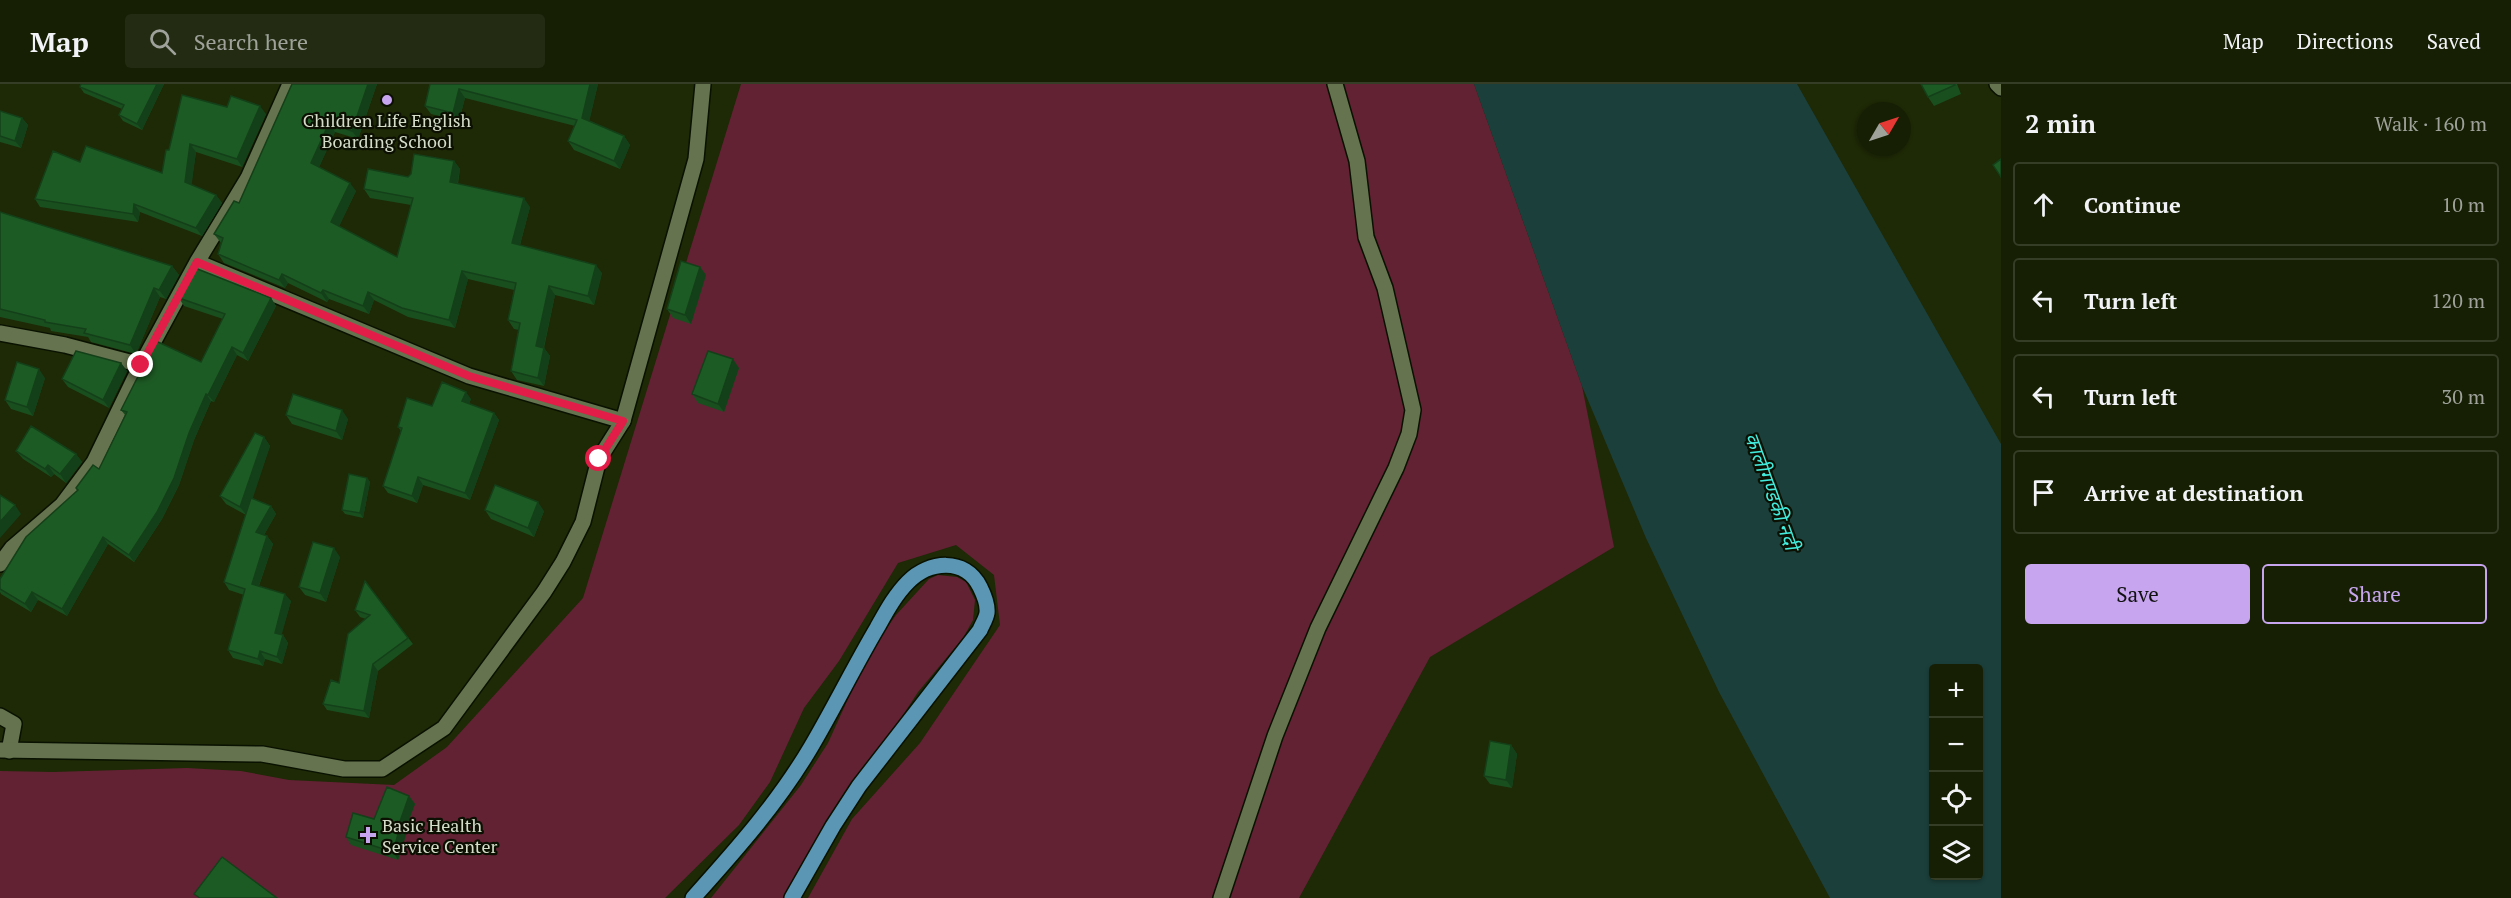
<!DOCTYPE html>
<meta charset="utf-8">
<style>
:root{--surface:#161f04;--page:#232c13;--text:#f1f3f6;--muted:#9ea29a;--line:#353d26;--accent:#c8a6ef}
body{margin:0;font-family:"PT Serif","Noto Sans Devanagari",serif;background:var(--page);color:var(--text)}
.controls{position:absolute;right:18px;bottom:18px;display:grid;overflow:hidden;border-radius:6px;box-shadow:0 2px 4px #0004}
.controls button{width:54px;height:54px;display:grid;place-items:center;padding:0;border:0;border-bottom:2px solid var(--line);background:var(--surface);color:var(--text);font:30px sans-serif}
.compass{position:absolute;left:1857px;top:18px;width:54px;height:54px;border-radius:50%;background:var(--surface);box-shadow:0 2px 4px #0004;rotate:51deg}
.stop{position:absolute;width:18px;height:18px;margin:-14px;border:4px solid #e11d48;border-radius:50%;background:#fff}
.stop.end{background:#e11d48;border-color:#fff;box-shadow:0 2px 6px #0008}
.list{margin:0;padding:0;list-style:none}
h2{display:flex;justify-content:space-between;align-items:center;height:78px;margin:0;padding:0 24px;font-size:26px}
h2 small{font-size:20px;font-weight:400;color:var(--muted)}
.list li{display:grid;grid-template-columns:39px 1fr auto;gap:18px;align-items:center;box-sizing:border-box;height:84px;margin:0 12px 12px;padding:0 12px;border:2px solid var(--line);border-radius:6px}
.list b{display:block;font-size:22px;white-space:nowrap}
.list em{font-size:20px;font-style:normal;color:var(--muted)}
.actions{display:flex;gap:12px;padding:18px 24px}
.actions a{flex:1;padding:14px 0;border:2px solid var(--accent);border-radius:6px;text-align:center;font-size:21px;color:var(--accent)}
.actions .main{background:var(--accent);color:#111}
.icon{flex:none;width:33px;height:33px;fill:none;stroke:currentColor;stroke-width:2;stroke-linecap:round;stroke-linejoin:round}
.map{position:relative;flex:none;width:2001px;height:814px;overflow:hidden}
header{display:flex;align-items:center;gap:36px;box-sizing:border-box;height:84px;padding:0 30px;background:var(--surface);border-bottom:2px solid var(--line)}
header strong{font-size:28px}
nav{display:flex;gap:33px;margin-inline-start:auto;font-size:21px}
.search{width:420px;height:54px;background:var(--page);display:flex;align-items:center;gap:15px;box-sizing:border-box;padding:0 21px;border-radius:6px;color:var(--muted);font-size:22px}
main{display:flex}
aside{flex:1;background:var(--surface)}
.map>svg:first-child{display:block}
.green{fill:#632134}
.water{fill:#1b3f3b;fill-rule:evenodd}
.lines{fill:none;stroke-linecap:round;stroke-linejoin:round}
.street-casing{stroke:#091100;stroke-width:18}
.secondary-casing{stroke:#091100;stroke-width:18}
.primary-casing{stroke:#091100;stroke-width:18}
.street{stroke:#65734e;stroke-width:15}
.secondary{stroke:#65734e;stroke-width:15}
.primary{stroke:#5b97b4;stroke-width:15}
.wall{fill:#194e1f}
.shaded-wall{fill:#144019}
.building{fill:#1d5b24;stroke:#144019;stroke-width:1.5}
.route{stroke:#e11d48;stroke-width:8}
.poi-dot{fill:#c8a6ef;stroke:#0b1003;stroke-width:2}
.labels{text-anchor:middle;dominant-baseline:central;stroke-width:4.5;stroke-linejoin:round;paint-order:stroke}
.poi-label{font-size:18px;fill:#d5ddc9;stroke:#0b1003}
.water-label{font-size:20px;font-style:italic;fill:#42ebdb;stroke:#0b1003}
</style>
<header>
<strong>Map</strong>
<div class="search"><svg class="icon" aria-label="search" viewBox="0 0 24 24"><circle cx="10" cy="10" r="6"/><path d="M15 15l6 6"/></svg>Search here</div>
<nav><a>Map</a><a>Directions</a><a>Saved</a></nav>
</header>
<main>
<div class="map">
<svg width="2001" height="814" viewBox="0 0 2001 814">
<rect width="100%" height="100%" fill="#1e2906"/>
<path class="green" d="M741,0h733l108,302 32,161 -184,110 -131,241h-491l44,-79 68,-76 80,-118 -6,-50 -38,-30 -58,18 -59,98 -35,47 -34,74 -31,43 -74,73h-665v-127l53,1 134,-4 54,3 48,9 105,5 53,-38 136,-149z
M938,491l19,2 9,5 9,18 -2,20 -10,18 -45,54 -134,206h-73l90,-113 27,-42 40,-88 28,-40 33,-36z"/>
<path class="water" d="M1474,0h323l204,360v454h-171l-111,-206 -73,-154 -64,-152zM1934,584h44v208h-44z"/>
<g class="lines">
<g class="street-casing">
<path id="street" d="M1997,0l4,4
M197,178l272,114 154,45
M0,249l65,12 76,20
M0,480l12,-16 50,-43 32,-43 47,-97 56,-103 51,-84 42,-94
M0,632l14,8 -5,27
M1221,814l54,-162 43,-108 78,-160 13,-34 4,-24 -28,-122 -19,-51 -9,-76 -22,-77"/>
</g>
<g class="secondary-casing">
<path id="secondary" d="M0,666l262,4 82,15h38l62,-41 100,-136 19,-30 20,-40 16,-63 24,-38 73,-262 7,-75"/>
</g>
<g class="primary-casing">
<path id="primary" d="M693,814c43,-48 85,-95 118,-151 23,-39 43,-80 66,-119 9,-16 18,-33 31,-46 21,-21 57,-25 72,5 4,8 8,17 7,26 -1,6 -5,12 -7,17l-121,156 -26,40 -41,72"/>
</g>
<use href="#street" class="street"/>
<use href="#secondary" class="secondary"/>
<use href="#primary" class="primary"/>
</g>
<path class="wall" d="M81,0h83l-22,46 -19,-9 -4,-6 3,-6 -38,-16 -4,-6z
M292,0h85l-19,55 -23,-7 -16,35 37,24 -17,35 58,31 14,-52 -41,-7 -6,-9 44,-12 46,-16 6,8 -2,15 72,23 -10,38 82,28 -8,32 -39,-10 -11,53 6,8 -6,30 -27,-6 -6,-9 8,-41 -5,-1 -6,-9 6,-30 -46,-11 -13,49 -47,-11 -34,-17 -5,14 -40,-15 -2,3 -39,-19 -3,5 -61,-25 -6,-9 3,-11 -7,-9 25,-31z
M430,0h168l-9,37 35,15 6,9 -10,24 -46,-19 -6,-9 7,-15 -110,-28 -6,23 -28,-7 -6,-8z
M1921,0h36l4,10 -27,12 -6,-9z
M227,23l39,7 -24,53 -46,-15 -5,33 25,10 6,8 -20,33 -62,-24 -2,10 -98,-15 -5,-8 45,-37 82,11 7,-23z
M0,27l22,7 6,7 -7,23 -21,-6z
M0,128l172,54 7,9 -13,24 -6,-2 -24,57 -45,-12 -3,-5 -37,-6 -1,-3 -50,-11z
M700,183l6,8 -15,49 -18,-6 -6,-9z
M179,214h92l5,8 -28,55 -11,-6 -23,47 -3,-1 -17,39 -15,45 -17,34 -28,43 -26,-18 -41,72 -29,-16 -7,12 -30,-18 -1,-2v-13l77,-88 -1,-3 23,-19 26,-54 -4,-5 80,-48 22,-43 -39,-13z
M121,279l6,8 -18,37 -41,-21 -6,-8z
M739,284l-15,44 -26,-9 -6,-9z
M45,294l-12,38 -22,-7 -6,-9z
M471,315l-2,5 25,9 5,7 -29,80 -47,-15 -6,18 -29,-10 -5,-7 18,-55 -3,-4 34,-21z
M286,331l62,4 -6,21 -50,-16z
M264,353l6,9 -18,52 19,8 5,8 -12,21 3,1 6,8 -14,42 32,15 -10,34h2l5,8 -6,21 -17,-5 -2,7 -30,-8 -5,-8 16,-55 -15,-5 -5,-8 22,-67 -20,-11 -6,-8z
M16,367l60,3 6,8 -16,21 -12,-9 -3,3 -28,-18z
M367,394l3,4 -7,36 -18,-4 -3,-4z
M485,426l59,1 -10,26 -43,-18z
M340,473l-14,45 -21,-7 -6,-8z
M365,497l48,63 -35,27 -9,47 -42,-8 -4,-6 16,-21 27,-64 -6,-2 -5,-7z
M1511,661l6,9 -5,34 -22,-4 -6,-8z
M409,712l6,8 -11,29 2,2 -8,25 -47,-15 -5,-8z"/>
<path class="shaded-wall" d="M157,0h7l-22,46 -5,-6z
M368,0h9l-19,55 -6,-8z
M590,0h8l-10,43 -6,-9z
M459,5l6,9 -6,23 -6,-8z
M260,22l6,8 -24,53 -5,-8z
M22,34l6,7 -7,23 -6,-7z
M329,39l6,9 -18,40 -6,-9z
M624,52l6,9 -10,24 -6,-8z
M190,60l6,8 -5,38 -6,-8z
M454,77l6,8 -4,22 -6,-9z
M350,99l6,8 -19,40 -6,-9z
M216,111l6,8 -20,33 -6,-8z
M524,114l6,9 -12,45 -6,-9z
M134,120l6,8 -2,10 -5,-8z
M596,181l6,8 -8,32 -6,-9z
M172,182l7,9 -13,24 -7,-9z
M700,183l6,8 -15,49 -6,-9z
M462,187l6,8 -13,49 -6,-8z
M282,190l6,9 -3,5 -6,-8z
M549,202l6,9 -13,60 -6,-9z
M154,204l6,9 -24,57 -6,-9z
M323,206l6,9 -2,3 -6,-9z
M368,208l6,8 -5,14 -6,-8z
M271,214l5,8 -28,55 -5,-8z
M232,263l5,8 -23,47 -6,-7z
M544,264l6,8 -6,30 -6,-8z
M733,275l6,9 -15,44 -6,-8z
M121,279l6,8 -18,37 -6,-8z
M39,285l6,9 -12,38 -6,-9z
M466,308l5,7 -4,9 -5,-7z
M206,310l5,7 -17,39 -15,45 -17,34 -28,43 -5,-7 60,-122z
M342,326l6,9 -6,21 -6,-9z
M494,329l5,7 -29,80 -5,-7z
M264,353l6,9 -23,70 -7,-9z
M76,370l6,8 -16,21 -6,-9z
M48,381l6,9 -3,3 -6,-8z
M418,393l5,8 -6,18 -5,-7z
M367,394l3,4 -7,36 -3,-5z
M538,418l6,9 -10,26 -6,-9z
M15,421l6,9 -21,24v-16z
M271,422l5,8 -15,26 -5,-8z
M267,452l6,8 -16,47 -5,-7z
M103,453l5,7 -41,72 -5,-7z
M334,464l6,9 -14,45 -6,-9z
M32,508l6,8 -7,12 -6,-8z
M285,510l6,7 -11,40 -5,-8z
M283,551l5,8 -6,21 -5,-7z
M260,567l5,8 -2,7 -5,-7z
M373,580l5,7 -9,47 -5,-7z
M1511,661l6,9 -5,34 -6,-8z
M409,712l6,8 -11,29 2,2 -8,25 -5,-8 5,-25z"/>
<path class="building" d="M81,0h76l-20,40 -18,-9 5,-10 -44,-18z
M292,0h76l-16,47 -23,-8 -18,40 39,20 -19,39 66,35 16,-59 -49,-9 4,-20 40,8 3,-3 3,-20 40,7 -4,21 74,16 -12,45 84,22 -8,31 -39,-10 -13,60 8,2 -6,30 -27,-7 9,-48 -12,-3 8,-37 -54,-12 -13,49 -47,-12 -34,-16 -5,14 -40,-16 -2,3 -39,-19 -3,6 -61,-26 5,-16 -9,-4 20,-33 5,2z
M430,0h160l-8,34 42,18 -10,25 -46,-20 9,-21 -118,-31 -6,24 -28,-7z
M1921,0h33l1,1 -27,12z
M182,11l45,12 4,-11 29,10 -23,53 -47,-15 -5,38 31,13 -20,33 -62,-24 -1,10 -98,-15 18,-48 27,11 6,-16 76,27 4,-23h3z
M0,27l22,7 -7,23 -15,-5z
M2001,75v18l-8,-12z
M0,128l172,54 -13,24 -5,-2 -24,57 -46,-12 2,-4 -41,-7v-2l-45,-11z
M681,177l19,6 -15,48 -18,-6z
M195,184l76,30 -28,55 -11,-6 -24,48 -2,-1 -17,39 -15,45 -17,34 -28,43 -26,-18 -41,72 -30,-17 -7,12 -25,-15v-10l26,-42 52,-47 -2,-2 17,-23 6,4 28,-57 -6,-2 35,-69 45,21 24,-48 -46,-16z
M76,267l45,12 -18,37 -41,-21z
M708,267l25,8 -15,45 -26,-10z
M17,278l22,7 -12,38 -22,-7z
M442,298l24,10 -4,9 32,12 -29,80 -47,-16 -6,19 -29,-10 19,-58 -4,-1 9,-29 25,8z
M293,310l49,16 -6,21 -50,-16z
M31,342l45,28 -16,20 -12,-9 -3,4 -29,-18z
M255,349l9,4 -24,70 -20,-11z
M349,390l18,4 -7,35 -18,-3z
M495,401l43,17 -10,26 -43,-18z
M0,411l15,10 -15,17z
M251,414l20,8 -15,26 11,4 -15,48 33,10 -10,39 8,2 -6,22 -17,-6 -2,8 -30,-9 17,-61 -21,-7z
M313,458l21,6 -14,45 -21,-6z
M365,497l43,57 -35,26 -9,47 -41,-7 8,-24 8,3 9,-49 22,-19 -15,-5z
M1490,657l21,4 -5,35 -22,-4z
M387,703l22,9 -11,31h2l-7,25 -47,-15 7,-24 21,6z
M222,773l55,41h-77l-6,-4z"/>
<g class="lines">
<path class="route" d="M141,281l56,-103 272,114 154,45 -24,38"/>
</g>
<g class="poi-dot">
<circle cx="387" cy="16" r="6"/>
<path d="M365 742h6v6h6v6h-6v6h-6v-6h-6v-6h6z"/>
</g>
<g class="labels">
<g class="poi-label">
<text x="387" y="36">Children Life English<tspan x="387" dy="21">Boarding School</tspan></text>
<text x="382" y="741" text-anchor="start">Basic Health<tspan x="382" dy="21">Service Center</tspan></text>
</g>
<g class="water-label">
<text transform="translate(1772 407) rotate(70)">कालीगण्डकी नदी</text>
</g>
</g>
</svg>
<div class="controls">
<button>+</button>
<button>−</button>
<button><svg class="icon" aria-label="locate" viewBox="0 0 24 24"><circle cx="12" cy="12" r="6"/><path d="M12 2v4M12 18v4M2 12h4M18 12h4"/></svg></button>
<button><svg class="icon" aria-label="layers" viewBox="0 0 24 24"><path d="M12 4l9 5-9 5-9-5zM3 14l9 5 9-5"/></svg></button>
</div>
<svg class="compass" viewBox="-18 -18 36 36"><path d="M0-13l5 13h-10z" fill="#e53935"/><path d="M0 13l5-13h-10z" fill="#9ea29a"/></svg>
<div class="stop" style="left:599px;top:375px"></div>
<div class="stop end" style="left:141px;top:281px"></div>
</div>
<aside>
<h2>2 min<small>Walk · 160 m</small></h2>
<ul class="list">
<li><svg class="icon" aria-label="ahead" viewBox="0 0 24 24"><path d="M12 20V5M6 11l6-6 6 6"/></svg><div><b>Continue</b></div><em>10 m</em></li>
<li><svg class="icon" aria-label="left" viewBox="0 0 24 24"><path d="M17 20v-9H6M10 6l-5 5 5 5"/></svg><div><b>Turn left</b></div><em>120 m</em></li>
<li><svg class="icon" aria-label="left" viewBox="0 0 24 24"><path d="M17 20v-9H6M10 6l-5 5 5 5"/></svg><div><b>Turn left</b></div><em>30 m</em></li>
<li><svg class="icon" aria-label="arrive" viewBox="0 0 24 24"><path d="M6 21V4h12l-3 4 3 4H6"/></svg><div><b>Arrive at destination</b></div></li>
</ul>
<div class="actions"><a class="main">Save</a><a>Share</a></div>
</aside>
</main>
